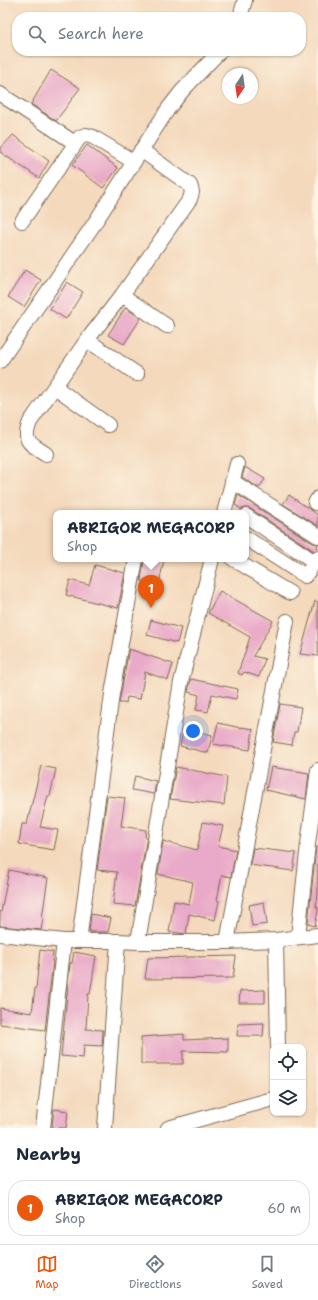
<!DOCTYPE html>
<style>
:root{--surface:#fff;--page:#f6f6f7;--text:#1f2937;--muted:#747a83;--line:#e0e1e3;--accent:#ea580c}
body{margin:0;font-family:"Shantell Sans",sans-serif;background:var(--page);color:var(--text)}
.controls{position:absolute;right:12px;bottom:12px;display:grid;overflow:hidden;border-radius:8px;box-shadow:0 1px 3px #0004}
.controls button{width:36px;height:36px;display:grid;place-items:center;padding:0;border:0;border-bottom:1px solid var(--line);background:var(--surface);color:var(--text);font:20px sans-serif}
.compass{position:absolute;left:222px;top:68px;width:36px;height:36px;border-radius:50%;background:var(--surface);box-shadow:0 1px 3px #0004;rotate:193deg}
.you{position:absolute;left:193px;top:731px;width:14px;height:14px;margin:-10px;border:3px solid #fff;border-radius:50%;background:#1a73e8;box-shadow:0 0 0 6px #1a73e833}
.badge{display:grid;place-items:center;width:26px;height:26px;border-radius:50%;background:var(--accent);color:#fff;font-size:13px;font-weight:700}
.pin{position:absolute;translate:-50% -33px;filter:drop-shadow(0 1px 2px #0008)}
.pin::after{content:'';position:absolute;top:21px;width:14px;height:12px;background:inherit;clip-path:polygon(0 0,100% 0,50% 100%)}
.popup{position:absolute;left:53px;top:510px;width:196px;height:52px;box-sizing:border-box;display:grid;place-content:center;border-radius:8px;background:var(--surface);filter:drop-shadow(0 1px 3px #0005);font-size:13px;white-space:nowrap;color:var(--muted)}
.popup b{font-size:15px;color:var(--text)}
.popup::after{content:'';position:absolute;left:50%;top:100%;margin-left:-8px;border:8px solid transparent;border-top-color:var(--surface)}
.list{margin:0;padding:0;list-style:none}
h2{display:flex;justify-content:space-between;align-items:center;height:52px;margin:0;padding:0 16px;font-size:17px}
h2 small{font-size:13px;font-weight:400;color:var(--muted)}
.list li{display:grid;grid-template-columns:26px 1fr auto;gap:12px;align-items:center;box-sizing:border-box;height:56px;margin:0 8px 8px;padding:0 8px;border:1px solid var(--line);border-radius:16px}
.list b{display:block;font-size:15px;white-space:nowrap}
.list p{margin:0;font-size:13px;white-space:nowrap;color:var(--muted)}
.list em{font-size:13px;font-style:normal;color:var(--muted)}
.icon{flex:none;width:22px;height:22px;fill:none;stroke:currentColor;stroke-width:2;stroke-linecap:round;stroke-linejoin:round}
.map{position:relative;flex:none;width:318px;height:1128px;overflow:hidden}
.search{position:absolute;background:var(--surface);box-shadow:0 1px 3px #0004;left:12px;right:12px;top:12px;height:44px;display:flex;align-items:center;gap:10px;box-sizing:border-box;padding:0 14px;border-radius:16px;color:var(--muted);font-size:15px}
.sheet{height:116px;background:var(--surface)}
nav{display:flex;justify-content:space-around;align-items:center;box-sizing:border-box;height:56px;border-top:1px solid var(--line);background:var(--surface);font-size:11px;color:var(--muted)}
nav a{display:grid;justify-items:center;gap:2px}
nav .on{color:var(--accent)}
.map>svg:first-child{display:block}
.building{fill:#e9a9c8}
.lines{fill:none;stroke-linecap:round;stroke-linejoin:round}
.minor-casing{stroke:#7c6755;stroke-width:16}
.minor{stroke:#fff;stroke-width:14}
</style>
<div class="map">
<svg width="318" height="1128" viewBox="0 0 318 1128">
<rect width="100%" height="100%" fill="#fcf5e5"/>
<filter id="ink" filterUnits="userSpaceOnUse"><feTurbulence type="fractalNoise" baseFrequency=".025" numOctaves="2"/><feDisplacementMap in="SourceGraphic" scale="8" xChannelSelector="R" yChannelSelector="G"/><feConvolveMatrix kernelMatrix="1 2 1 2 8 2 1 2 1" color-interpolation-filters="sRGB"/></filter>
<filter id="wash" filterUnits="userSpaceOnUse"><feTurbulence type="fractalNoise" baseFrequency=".012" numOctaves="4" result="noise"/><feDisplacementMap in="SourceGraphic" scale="16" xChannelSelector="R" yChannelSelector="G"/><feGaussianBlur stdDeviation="0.9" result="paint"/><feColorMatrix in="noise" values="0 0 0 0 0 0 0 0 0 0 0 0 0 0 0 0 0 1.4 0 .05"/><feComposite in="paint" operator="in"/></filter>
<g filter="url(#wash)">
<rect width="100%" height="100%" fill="#f4d9bc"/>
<g id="blocks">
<path class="building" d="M51,70l29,18 -24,33 -25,-17z
M13,135l36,26 -10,17 -39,-26v-3z
M87,145l31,23 -15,20 -31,-23z
M25,270l16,10 -17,27 -16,-10z
M67,282l16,10 -17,27 -16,-10z
M125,308l16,10 -17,26 -16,-9z
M245,467l20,12 -6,9 -17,-11z
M238,495l75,48 5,1 -1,6 -3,1 -63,-42 -5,-1 -5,1 -6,-4z
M289,495l29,20v11l-35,-22z
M144,559h20l-5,25 -18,-3z
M95,565l30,8 -7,35 -52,-13 4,-15 19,5z
M220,591l53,30 -20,35 12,3 -6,18 -15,-5 -2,3 -4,-2 12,-36 -42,-24z
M315,601l3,1v54l-18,-2z
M151,620l30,8 -4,15 -30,-8z
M129,649l44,15 -5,16 -23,-8 -5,27 -13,-2 -1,6h-7z
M191,679l47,10 -2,10 -24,-5 -4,18 -12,-2 3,-15 -11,-3z
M280,704l21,3 -4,25h-3l-2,13 -19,-3z
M218,723l23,5v-1l12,2 -3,21 -37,-6z
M184,728l28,7 -4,18 -28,-7z
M41,766l15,3 -6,27h-2l-8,31 18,3 -4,20 -35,-6 3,-20h5z
M176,767l51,10 -3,28 -54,-6z
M271,767l38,6 -3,26 -40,-9z
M135,776l21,5 -2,13 -22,-4z
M107,796l18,2 -4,28 25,4 -1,7h2l-12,69 -22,-2 4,-32 -20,-2z
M203,822l20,4 -5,20 18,4 -5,27 -9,-2 -5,25 2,1 -4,19 -26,-6 -3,20 -17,-2 5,-31 15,3 4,-22 -35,-8 5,-33 34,9z
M316,847h2v48l-2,12h2v4l-3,15 -7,-2z
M253,848l43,5 -3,18 -43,-6z
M9,870l39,8 -6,40h1l-2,12 -41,-4v-15l1,1z
M264,902l3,22 -15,2 -3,-21z
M91,914l20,4 -3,14h-19z
M40,950l13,2 -1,9h1l-8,69 -45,-6v-16l32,5 3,-25h1z
M74,952l22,4 -6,38h-2l-2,35 17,1 -1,16 -18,-1 -1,13 -22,-2 9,-93h2z
M236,956l-3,22 -88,1 3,-21z
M265,990v13h-26l1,-12z
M264,1023l-1,13h-26l1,-12z
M184,1034v6l44,-2v14l-45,-1v13h-42v-27z
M54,1109l14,2 -2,17h-14z"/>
</g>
</g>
<g filter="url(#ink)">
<use href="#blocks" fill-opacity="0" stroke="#7c6755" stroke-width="1"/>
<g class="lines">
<g class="minor-casing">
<path id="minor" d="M240,17l5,-17
M0,94l75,49
M22,221l58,-84 6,-2 7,2 41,25
M122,295l45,31
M87,340l50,34
M0,361l92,-134 76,-118 14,-18 38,-40
M55,387l53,38
M46,454c-16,-11 -24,-11 -16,-32l57,-82 35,-45 68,-96 2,-7 -2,-7 -49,-35
M232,481l86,55
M315,503l3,-5
M224,513l13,-49
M246,516l69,46
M246,538l59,38 13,-18
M233,559l57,34
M0,934l64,7h54l20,1h89l49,-2 42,-5
M298,936l10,-92 10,-74
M276,940l2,107
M79,941l33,-247 24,-135
M138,942l43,-260 31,-123
M227,942l60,-321
M43,1128l21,-187
M105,1128l13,-187
M168,1128l105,-29"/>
</g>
<use href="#minor" class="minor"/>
</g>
</g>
</svg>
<div class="controls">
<button><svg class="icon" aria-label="locate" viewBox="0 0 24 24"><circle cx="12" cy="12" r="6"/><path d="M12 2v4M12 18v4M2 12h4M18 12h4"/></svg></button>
<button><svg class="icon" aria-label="layers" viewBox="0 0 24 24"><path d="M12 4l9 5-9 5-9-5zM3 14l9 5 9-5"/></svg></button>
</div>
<svg class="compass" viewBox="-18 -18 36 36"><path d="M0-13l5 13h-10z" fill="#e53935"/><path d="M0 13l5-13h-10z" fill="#747a83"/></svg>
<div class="you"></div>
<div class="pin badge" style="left:151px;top:608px">1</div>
<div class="popup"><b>ABRIGOR MEGACORP</b>Shop</div>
<div class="search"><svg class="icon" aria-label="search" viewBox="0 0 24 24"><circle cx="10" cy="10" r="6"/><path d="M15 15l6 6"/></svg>Search here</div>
</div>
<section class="sheet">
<h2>Nearby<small></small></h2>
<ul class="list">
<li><span class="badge">1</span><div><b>ABRIGOR MEGACORP</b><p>Shop</p></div><em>60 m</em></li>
</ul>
</section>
<nav>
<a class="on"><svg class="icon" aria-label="map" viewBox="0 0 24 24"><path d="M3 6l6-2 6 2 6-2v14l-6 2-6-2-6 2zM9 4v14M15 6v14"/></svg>Map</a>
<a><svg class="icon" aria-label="directions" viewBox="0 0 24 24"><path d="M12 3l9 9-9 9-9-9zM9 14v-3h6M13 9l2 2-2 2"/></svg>Directions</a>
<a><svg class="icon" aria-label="saved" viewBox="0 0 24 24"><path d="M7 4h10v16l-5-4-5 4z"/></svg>Saved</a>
</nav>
